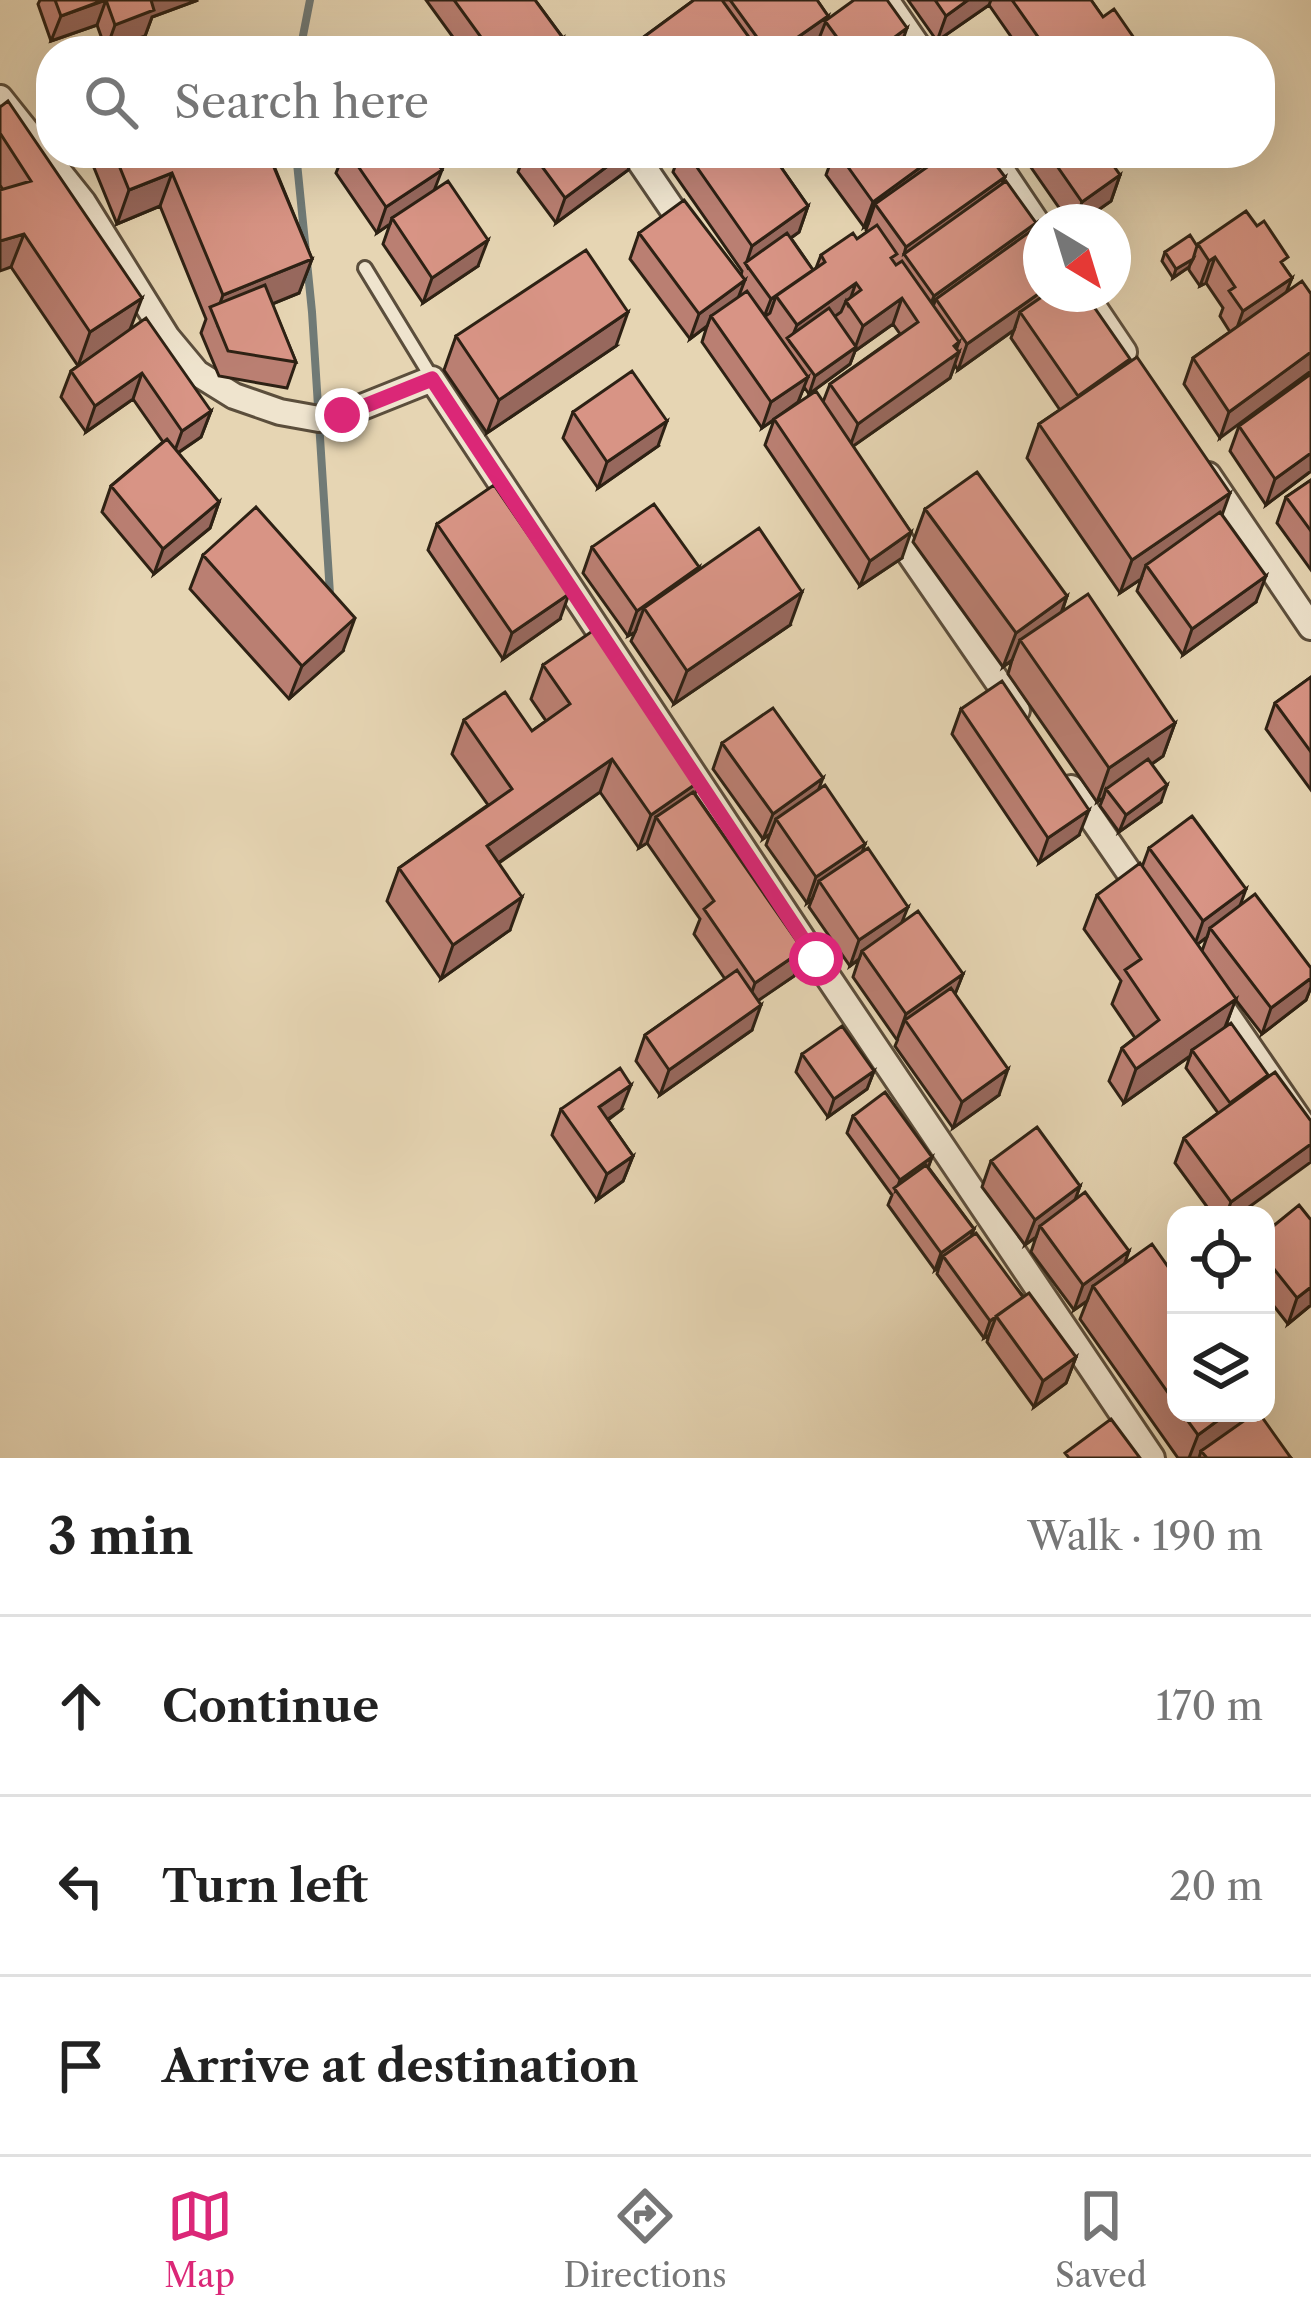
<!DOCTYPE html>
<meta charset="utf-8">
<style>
:root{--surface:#fff;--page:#f6f6f6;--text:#222;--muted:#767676;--line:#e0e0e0;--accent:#db2777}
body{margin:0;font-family:"Libre Caslon Text",serif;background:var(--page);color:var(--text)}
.controls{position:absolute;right:36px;bottom:36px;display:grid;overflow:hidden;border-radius:24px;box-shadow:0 12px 48px #0002}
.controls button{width:108px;height:108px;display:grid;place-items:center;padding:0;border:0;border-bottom:3px solid var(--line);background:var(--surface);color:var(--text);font:60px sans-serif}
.compass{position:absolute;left:1023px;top:204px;width:108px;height:108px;border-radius:50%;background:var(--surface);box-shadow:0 12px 48px #0002;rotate:142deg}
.stop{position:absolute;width:36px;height:36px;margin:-27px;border:9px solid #db2777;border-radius:50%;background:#fff}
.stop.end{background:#db2777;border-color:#fff;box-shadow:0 3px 12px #0008}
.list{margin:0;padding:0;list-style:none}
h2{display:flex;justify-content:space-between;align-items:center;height:156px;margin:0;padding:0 48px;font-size:51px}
h2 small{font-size:39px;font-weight:400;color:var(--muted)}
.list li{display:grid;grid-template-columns:78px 1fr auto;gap:36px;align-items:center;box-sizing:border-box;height:180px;padding:0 48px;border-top:3px solid var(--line)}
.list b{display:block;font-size:45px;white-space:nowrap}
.list em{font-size:39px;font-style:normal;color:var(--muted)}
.icon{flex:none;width:66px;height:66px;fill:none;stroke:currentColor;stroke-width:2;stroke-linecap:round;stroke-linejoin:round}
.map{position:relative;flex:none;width:1311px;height:1458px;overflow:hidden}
.search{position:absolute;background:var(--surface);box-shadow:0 12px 48px #0002;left:36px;right:36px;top:36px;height:132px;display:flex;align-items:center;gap:30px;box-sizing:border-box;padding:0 42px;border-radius:48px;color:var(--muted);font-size:45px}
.sheet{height:696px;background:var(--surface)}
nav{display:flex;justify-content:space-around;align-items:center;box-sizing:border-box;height:168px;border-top:3px solid var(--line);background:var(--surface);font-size:33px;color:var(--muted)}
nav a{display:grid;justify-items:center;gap:6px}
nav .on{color:var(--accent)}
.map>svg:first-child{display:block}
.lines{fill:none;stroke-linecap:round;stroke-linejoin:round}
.stream{stroke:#707a76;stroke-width:8}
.lane-casing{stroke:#5b4e3c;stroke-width:18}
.street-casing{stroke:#5b4e3c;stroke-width:30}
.lane{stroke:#efe4ce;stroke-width:12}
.street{stroke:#efe4ce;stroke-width:24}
.wall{fill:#ba7f72;stroke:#2d2114;stroke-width:3;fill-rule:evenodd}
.shaded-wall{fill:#97685d;stroke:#2d2114;stroke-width:3}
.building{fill:#d89485;stroke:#2d2114;stroke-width:3}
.route{stroke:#db2777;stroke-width:15}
</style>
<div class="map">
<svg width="1311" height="1458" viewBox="0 0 1311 1458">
<rect width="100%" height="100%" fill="#e6d5b3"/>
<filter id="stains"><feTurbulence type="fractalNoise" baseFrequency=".00167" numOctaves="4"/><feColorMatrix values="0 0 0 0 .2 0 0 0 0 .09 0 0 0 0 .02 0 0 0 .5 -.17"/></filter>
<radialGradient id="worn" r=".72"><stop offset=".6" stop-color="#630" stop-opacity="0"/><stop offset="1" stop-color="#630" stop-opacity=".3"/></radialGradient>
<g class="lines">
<path class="stream" d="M300,51l10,-51
M296,153l16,159 18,282"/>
<g class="lane-casing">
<path id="lane" d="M365,268l67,110"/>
</g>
<g class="street-casing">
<path id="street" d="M886,0l35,51
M0,98l83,104 84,135 30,36 37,23 46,16 39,7 23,-4 90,-36 384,580 336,499
M634,153l56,82
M990,153l51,76
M1085,294l39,58
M1208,475l103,152
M887,521l130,189
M1071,788l75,109
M1210,990l101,147"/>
</g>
<use href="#lane" class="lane"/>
<use href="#street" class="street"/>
</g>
<path class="wall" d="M40,0h158l-46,17 -7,19 -39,14 -9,-25 -46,16 -13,-37z
M426,0h109l28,38 -4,13h-96z
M694,0h123l11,16 -2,5 76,22 8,8h-91l-3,-4 2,-6 -14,10h-167l4,-12z
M908,0h183l12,17 40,34h-122l-32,-46 -52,36z
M0,107l130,222 81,82 -10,26 -23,16 41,49 -9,26 -56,46 -52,-62 9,-26 52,-44 -30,-43 -47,33 -25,-35 10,-26 7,-5 -67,-99 -8,-77 -3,-5z
M88,153h191l-2,6 -5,2 40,98 -13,34 -27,11 24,58 -9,26 -68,-12 -18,-43 5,-14 -46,-113 -43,18z
M344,153h86l4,37 44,76 -55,37 -40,-59 7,-20 -13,9 -41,-60z
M525,153h109l-6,17 -72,53 -38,-51z
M680,153h91l37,53 -9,26 -8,6 22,32 3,-2 5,-13 36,-16 10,-7 -1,-2 2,-6 -4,3 -38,-52 8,-22h153l15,31 34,39 -3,7 8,64 88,69 93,152 34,87 -73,53 -46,-64 4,-12 -21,14 -93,-135 12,-34 21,-14 -49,-72 3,-8 -56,40 -3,-5 -5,13 -97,68 49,112 -42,28 -95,-141 9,-25 -12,8 -60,-86 5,-16 -17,13 -60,-80 9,-26 102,42 1,-4 -69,-99zM893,324l7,10 -70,50 -7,18h-25l6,-15 5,7 41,-30 5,-13z
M1021,153h85l-17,12 31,10 -9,26 -30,21h-12z
M1198,244l86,23 8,11 -72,160 -36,-54 9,-26 37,-26 -10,-16 3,-8 -17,-25 -6,3 -11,-16v-3l-16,11 -11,-17 3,-9 32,-6z
M456,336l160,10 -129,87 -43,-63z
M1311,374v97l-45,34 -36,-54 9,-25z
M573,412l85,34 -60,42 -35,-50z
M1311,480v90l-34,-47 9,-26z
M925,509l142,87 -5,16 113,111 -12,33 -11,8 9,38 -42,30 -19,-26 3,-8 -6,4 -89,-128 4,-14 -9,7 -90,-125z
M437,524l123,95 -57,40 -75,-109z
M592,547l105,24 93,54 -116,79 -43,-63 4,-9 -7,4 -45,-63z
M203,555l140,96 -54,48 -99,-110z
M543,665l152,129 108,156 -9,26 -36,24 -6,30 -92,65 -24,-34 9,-26 80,-56 -31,-45 6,-15 -53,-76 -8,5 -39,-56 -101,71 11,67 -69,49 -54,-78 12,-33 89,-63 -36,-51 12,-34 68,11 14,-10 -15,-22z
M1311,677v113l-45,-61 9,-26z
M961,709l118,126 -40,28 -87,-129z
M722,743l96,47 44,62 40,71 61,51 -8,20 44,101 -46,33 -58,-82 3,-7 -1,1 -44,-63 6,-18 -9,7 -41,-59 3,-8 -5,4 -41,-58 4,-11 -7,5 -50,-70z
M1149,848l91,58 71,62v19l-5,13 -44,34 -27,-35 -9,27 12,189h-25l-38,-52 9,-25 34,-25 -32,-45 4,-12 -66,47 -15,-22 13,-33 13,-10 -23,-34 9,-23 -37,-52 13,-34 45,-28zM1207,937l-5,14 -5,-7z
M802,1054l72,17 -7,18 -39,28 -32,-45z
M561,1109l60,1 -13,10 25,36 -10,25 -26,19 -45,-65z
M853,1116l79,41 -4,10 46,62 -3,7 105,121 -10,26 -32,24 -47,-65 2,-7 -5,3 -47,-64 2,-7 -4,3 -47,-65 4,-10 -45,-62z
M991,1161l89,25 -5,14 50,63 51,15v135h73l-1,5 43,40h-113l-98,-139 7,-18 -13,9 -43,-58 5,-15 -11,8 -43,-58z
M1266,1232l45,73 -23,19 -22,-28z"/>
<path class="shaded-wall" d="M106,0l-9,25 -46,16 10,-25z
M147,0h51l-46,17 -7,19 -39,14 9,-25z
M968,0h23l-2,5 -52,36 9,-25z
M828,16l-10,25 -14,10h-26z
M907,28l-8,23h-23z
M563,38l-4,13h-13z
M1112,39l-4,12h-12z
M625,153h9l-6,17 -72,53 9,-25z
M940,153h23l-88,51 -7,20 -4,3 9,-25z
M1080,153h26l-35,25z
M442,170l-10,26 -40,22 -2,6 -13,9 9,-26z
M172,173l-12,33 -43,18 12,-34z
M1120,175l-9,26 -30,21h-6l7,-20z
M1005,177l-10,26 -91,51 2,-7z
M808,206l-9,26 -51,36 -2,-4 6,-18z
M1036,223l-9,25 -91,51 -8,20 -4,2 10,-25z
M24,234l-13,33 -11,4v-30z
M488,240l-10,26 -55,37 9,-25z
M1215,257l-9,26 -6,3 9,-25z
M312,259l-13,34 -81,33 -3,-9 8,-22z
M1193,259l-4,8 -16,11 3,-9z
M813,270l-37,26 -6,17 -6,4 7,-18z
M1292,278l-10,25 -48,33 9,-25z
M745,280l-10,26 -24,10 -4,10 -17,13 9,-25z
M856,283l-8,22 -2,-4 -5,11 -48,34 -3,-4 7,-17z
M1041,292v2h21l-42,18 -6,18 -56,40 9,-26z
M142,298l-13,34 -51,34 12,-34z
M902,298l-9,26 -38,27 -5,13 -41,30 6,-18 40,-28 8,-22z
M628,312l-12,34 -129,87 12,-33z
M959,342l-5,14 5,-4 -9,26 -101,71 9,-25z
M1311,352v19l-91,67 9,-26z
M142,373l-9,26 -47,33 9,-26z
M808,377l-10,25 -36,26 9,-26z
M211,411l-10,26 -28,19 9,-25z
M667,421l-9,25 -60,42 9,-26z
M1311,453v18l-45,34 9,-26z
M1230,493l-12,33 -72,39 -5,14 -21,14 12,-33z
M219,502l-9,26 -56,46 9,-25z
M911,532l-9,26 -42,28 10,-25z
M699,567l-10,26 -45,15 -9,24 -7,4 9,-25z
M1266,576l-10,26 -73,53 9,-26z
M802,592l-12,33 -116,79 13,-33z
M569,594l-9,25 -57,40 9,-26z
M1067,596l-12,34 -35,10 -8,20 -9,7 13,-34z
M355,618l-12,33 -54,48 13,-33z
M1175,723l-12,33 -53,37 -4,-4 -3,9 -6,4 12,-34z
M612,759l-12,33 -125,87 12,-33z
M823,778l-10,26 -37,15 -6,15 -7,5 10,-25z
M700,781l-13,33 -31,3 -9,26 -8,5 12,-33z
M1167,785l-6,17 -42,30 7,-17z
M1089,810l-10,25 -40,28 9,-25z
M865,844l-9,26 -37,11 -7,18 -5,4 9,-26z
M1246,889l-9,25 -27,14 -3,9 -13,10 9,-26z
M522,897l-12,33 -69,49 12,-34z
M908,907l-10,25 -36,19 -3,8 -9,7 9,-26z
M803,950l-9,26 -48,33 9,-26z
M963,974l-10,25 -48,21 -8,20 9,-26z
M1311,978v9l-5,13 -44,34 9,-26z
M1236,999l-13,33 -31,18 -2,6 -66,47 12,-34z
M761,1005l-9,25 -92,65 9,-25z
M1008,1069l-9,26 -46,33 9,-26z
M874,1071l-7,18 -39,28 6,-18z
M631,1085l-10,25 -32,22 10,-25z
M1311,1144v18l-73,53h-12l5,-13z
M633,1156l-10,25 -26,19 10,-26z
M932,1157l-6,17 -30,17 4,-11z
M1080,1186l-9,25 -31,15 -4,11 -11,8 10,-25z
M974,1229l-7,18 -24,9 -4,11 -4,3 6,-17z
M1129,1251l-9,26 -27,9 -6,15 -13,9 9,-25z
M1311,1287v18l-23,19 9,-26z
M996,1317l-7,18 -5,3 6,-17z
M1076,1357l-10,26 -32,24 9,-26z
M1228,1413h21l-5,13 -43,25 -2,7h-10l9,-23z"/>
<path class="building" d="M55,0h49l-43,16z
M106,0h45l3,10 -39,15z
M454,0h81l28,38 -17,13h-55z
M694,0h28l37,51h-109l-9,-12z
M730,0h87l11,16 -50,35h-11z
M854,0h33l20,28 -31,23h-29l-22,-30z
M935,0h33l-22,16z
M1012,0h79l12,17 11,-8 29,42h-23l-8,-12 -16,12h-48z
M904,42l6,9h-20z
M8,101l134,197 -52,34 -66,-98 -24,7v-51l31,-9 -31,-48v-26z
M114,153h154l44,106 -89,36 -51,-122 -43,17z
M349,153h81l12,17 -56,37z
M532,153h93l-60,45z
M687,153h84l37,53 -56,40z
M838,153h102l-67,49z
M947,153h40l18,24 -99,70 -31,-43z
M1048,153h33l9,13 16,-11 14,20 -38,27z
M448,181l40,59 -56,38 -40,-60z
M1006,181l30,42 -102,73 -30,-42z
M684,200l61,80 -46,34 -60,-81z
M1246,211l11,15 7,-5 24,36 -7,5 11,16 -49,33 -14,-20 6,-4 -20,-30 -6,4 -11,-17z
M877,225l20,29 -6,4 5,7 6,-4 57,81 -5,4 5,6 -101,72 -28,-40 88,-62 -16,-24 -39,28 -17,-25 15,-11 -5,-7 -59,42 -21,-29 49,-34 -4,-7 32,-22 4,6z
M1038,226l3,4v62l-74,52 -31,-45z
M787,233l26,37 -42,29 -26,-36z
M1190,235l7,11 -4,13 -17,10 -11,-17z
M586,250l42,62 -129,88 -43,-64z
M1302,281l9,13v58l-82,60 -36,-54z
M265,285l31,77 -68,-11 -18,-44z
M747,291l61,86 -37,25 -60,-86z
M1046,294h39l45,65 -52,37 -58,-84z
M829,308l27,39 -41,29 -28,-38z
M146,318l65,93 -29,20 -40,-58 -47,33 -24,-35z
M1137,357l93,136 -98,67 -93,-136z
M632,371l35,50 -60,41 -34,-50z
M1311,374v79l-36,26 -36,-53z
M816,391l95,141 -41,29 -96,-142z
M167,439l52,63 -56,47 -52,-63z
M977,472l90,124 -51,37 -91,-124z
M1311,480v51l-25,-34z
M494,485l75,109 -57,39 -75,-109z
M654,504l45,63 -62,44 -45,-64z
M256,507l99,111 -53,48 -99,-111z
M1220,512l46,64 -74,53 -46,-64z
M759,528l43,64 -115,79 -43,-63z
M1088,594l87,129 -66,45 -89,-128z
M594,630l106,151 -49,34 -39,-56 -125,87 35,51 -69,48 -54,-77 113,-79 -48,-69 41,-28 27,39 38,-27 -27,-39z
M1311,677v75l-36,-49z
M1002,681l87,129 -41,28 -87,-129z
M773,708l50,70 -50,36 -51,-71z
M1148,759l19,26 -41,30 -20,-26z
M825,785l40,59 -49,33 -40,-58z
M693,792l110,158 -48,33 -51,-74 10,-8 -58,-84z
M1192,816l54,73 -43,32 -54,-73z
M868,848l40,59 -49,33 -40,-59z
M1140,863l96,136 -100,70 -14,-21 37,-28 -34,-50 16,-11 -44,-64z
M1255,894l56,74v10l-40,30 -61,-80z
M918,911l45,63 -57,40 -44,-63z
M737,970l24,35 -92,65 -24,-35z
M951,988l57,81 -46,33 -57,-82z
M1231,1023l37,52 -38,28 -38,-53z
M842,1026l32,45 -40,28 -32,-45z
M620,1068l11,17 -32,22 34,49 -26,18 -46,-65z
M1275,1072l36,49v23l-80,58 -47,-64z
M885,1092l47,65 -32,23 -47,-64z
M1037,1127l43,59 -45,34 -44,-59z
M926,1165l48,64 -33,24 -47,-65z
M1085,1192l44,59 -46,34 -43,-59z
M1299,1205l12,15v67l-14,11 -31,-39v-27z
M976,1233l47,64 -33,24 -47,-65z
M1152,1244l24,34v126l-83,-118z
M1029,1293l47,64 -33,24 -47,-65z
M1182,1413h46l-30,22z
M1255,1413h4l32,45h-84l-6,-7z
M1111,1419l29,39h-71l-4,-5z"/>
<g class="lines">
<path class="route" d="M342,415l90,-36 384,580"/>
</g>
<rect width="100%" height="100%" filter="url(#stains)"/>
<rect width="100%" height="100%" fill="url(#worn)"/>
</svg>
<div class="controls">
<button><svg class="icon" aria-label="locate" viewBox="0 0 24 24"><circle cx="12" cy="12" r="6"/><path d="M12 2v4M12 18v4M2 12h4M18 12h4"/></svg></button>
<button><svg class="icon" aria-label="layers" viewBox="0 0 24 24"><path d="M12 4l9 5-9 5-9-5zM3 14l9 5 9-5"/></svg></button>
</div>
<svg class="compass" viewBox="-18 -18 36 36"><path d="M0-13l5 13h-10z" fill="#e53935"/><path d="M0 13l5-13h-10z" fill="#767676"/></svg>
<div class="stop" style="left:816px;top:959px"></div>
<div class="stop end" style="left:342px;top:415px"></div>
<div class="search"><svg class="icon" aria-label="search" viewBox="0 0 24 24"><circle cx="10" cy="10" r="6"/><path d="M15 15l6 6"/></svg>Search here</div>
</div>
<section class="sheet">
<h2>3 min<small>Walk · 190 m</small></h2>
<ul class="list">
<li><svg class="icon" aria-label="ahead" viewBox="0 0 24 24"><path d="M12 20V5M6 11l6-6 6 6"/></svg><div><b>Continue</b></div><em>170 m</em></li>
<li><svg class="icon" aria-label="left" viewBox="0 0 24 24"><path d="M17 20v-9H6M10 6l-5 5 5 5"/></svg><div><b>Turn left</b></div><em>20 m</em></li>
<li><svg class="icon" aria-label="arrive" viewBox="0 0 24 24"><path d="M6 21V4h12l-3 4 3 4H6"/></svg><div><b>Arrive at destination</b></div></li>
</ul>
</section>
<nav>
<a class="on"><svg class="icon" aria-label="map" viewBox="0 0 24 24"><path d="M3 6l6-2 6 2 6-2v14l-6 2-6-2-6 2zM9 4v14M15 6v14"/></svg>Map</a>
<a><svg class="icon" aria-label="directions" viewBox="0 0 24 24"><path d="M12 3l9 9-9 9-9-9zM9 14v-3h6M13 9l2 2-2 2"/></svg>Directions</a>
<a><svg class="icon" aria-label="saved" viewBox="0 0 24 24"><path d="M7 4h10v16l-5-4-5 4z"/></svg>Saved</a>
</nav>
